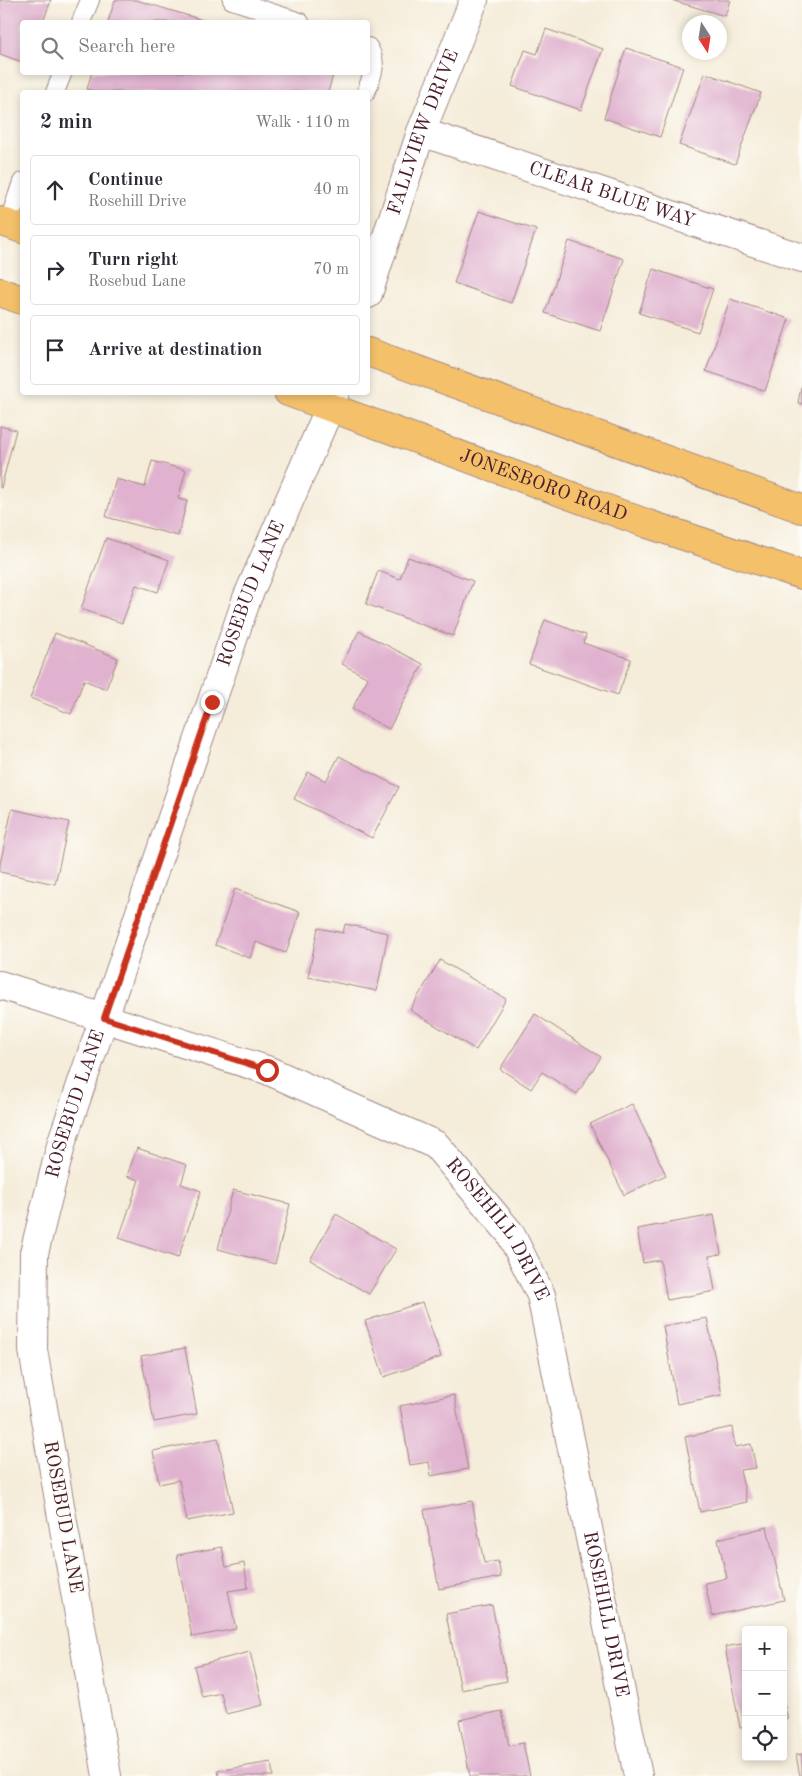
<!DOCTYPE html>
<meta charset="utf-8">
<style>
:root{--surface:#fff;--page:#f2f2f3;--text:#2b2b33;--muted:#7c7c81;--line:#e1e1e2}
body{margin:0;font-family:"Old Standard TT",serif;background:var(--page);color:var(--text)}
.controls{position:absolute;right:15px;bottom:15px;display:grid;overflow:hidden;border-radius:5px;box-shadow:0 2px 8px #0003}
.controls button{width:45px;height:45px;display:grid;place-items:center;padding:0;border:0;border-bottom:1px solid var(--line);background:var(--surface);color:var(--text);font:25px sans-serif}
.compass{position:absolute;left:682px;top:15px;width:45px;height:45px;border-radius:50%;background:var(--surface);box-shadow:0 2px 8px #0003;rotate:168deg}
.stop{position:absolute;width:15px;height:15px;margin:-11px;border:4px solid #c8321e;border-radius:50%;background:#fff}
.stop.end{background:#c8321e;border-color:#fff;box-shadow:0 1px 5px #0008}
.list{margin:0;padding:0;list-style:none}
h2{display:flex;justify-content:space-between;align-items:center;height:65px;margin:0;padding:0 20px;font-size:21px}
h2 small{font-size:16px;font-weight:400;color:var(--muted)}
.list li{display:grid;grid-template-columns:32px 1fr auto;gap:15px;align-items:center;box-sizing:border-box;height:70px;margin:0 10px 10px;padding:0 10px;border:1px solid var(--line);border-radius:5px}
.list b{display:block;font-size:19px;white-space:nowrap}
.list p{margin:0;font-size:16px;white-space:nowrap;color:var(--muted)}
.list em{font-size:16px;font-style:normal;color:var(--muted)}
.icon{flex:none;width:28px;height:28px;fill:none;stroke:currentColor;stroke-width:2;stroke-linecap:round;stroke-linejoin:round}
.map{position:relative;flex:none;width:802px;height:1776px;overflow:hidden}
.search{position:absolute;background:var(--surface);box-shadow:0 2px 8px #0003;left:20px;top:20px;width:350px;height:55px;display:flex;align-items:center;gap:12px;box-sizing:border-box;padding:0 18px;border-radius:5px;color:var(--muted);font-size:19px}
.panel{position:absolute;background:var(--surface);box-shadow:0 2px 8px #0003;left:20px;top:90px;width:350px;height:305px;border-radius:5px}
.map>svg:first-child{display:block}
.building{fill:#e0b2cf}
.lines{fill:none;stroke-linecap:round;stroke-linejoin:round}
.service-casing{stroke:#a08682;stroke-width:20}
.minor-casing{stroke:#a08682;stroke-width:30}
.primary-casing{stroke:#a08682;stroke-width:30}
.service{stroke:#fff;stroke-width:18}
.minor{stroke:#fff;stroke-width:28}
.primary{stroke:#f4c16a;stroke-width:28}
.route{stroke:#c8321e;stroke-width:6}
.labels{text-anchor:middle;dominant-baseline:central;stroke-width:5;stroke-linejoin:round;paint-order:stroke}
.street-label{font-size:19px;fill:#4a1f2b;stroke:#fdfcf7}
</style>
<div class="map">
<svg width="802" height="1776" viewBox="0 0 802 1776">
<rect width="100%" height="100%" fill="#fdfcf7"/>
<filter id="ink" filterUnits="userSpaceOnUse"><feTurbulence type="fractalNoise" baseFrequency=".02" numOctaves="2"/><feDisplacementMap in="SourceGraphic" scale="10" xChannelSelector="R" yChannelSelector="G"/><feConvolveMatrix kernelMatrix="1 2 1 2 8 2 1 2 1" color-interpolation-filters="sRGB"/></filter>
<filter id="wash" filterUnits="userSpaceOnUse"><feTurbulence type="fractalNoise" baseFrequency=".0096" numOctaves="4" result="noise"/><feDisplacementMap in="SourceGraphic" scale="20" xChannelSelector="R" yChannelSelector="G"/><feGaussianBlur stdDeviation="1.12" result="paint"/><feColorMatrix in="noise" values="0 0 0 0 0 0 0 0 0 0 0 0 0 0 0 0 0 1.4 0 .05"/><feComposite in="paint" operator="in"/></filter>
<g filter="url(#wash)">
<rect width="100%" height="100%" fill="#f5ecd9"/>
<g id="blocks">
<path class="building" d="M0,0h51l-8,22h-21v40l-22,-8z
M115,0h21l73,22h-101z
M671,0h59l-5,16z
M546,29l57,20 -22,61 -69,-24 13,-36 12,4z
M626,48l57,19 -23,70 -56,-19z
M92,72h242l-6,20h-231l-10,-3z
M705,73l56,20 -26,71 -56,-19z
M479,211l57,19 -25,73 -57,-20z
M569,241l55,18 -24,72 -55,-18z
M653,269l60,20 -15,43 -59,-19z
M730,299l59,20 -24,72 -59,-20z
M801,387h1v17l-4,-1z
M0,426l16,4 -15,58h-1z
M152,461l34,9 -8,29 9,2 -9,35 -72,-19 10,-38 29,8z
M106,538l63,22 -11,32 -22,-7 -14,38 -41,-14z
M408,557l65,24 -20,55 -87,-32 12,-33 22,8z
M545,620l41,15 -3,8 48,16 -13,36 -89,-31z
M359,631l64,33 -34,65 -37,-20 16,-31 -26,-14z
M55,633l63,25 -12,31 -22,-9 -13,34 -41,-16z
M339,756l60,31 -27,51 -78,-39 14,-27 18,9z
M12,809l57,13 -14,62 -55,-12v-8z
M235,889l65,23 -14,41 -30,-11 -6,16 -35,-13z
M345,924l43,9 -11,58 -69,-14 10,-49 25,5z
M440,960l66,39 -30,51 -66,-40z
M535,1014l66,43 -24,37 -35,-22 -11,17 -31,-20z
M632,1104l34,71 -42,20 -34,-71z
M137,1148l50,17 -6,19 20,7 -23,67 -59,-20 20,-58 -12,-4z
M233,1190l57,14 -15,60 -57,-15z
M336,1214l60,35 -27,45 -59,-34z
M714,1215l7,39 -12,2 6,35 -48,9 -7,-40 -17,3 -6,-34z
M422,1302l19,55 -57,20 -19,-56z
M707,1318l15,77 -45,9 -14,-78z
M185,1348l12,66 -43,8 -13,-66z
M454,1395l14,74 -37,7 -2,-14 -19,3 -10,-59z
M732,1427l3,20 16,-3 5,24 -16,2 7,32 -47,10 -15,-75z
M218,1438l15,74 -46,9 -8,-41 -20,4 -6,-33z
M472,1501l12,62 14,-2 3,16 -62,12 -15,-79z
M767,1527l17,73 -72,16 -7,-33 22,-5 -9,-39z
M222,1547l4,20 18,-4 4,25 -20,3 8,38 -44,8 -15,-82z
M492,1605l15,76 -46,9 -15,-76z
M746,1643v84l-6,1 -15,-81z
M250,1652l13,53 -37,9 -5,-21 -19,4 -8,-31z
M783,1700l5,19 -5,1z
M502,1711l7,35 14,-3 7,33h-60l-11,-56z
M802,1754v22h-2l-4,-21z
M271,1762l2,14h-54l-1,-5z"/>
</g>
</g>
<g filter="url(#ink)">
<use href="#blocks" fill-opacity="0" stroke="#a08682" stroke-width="1"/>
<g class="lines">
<g class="service-casing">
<path id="service" d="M232,0l68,22
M81,22l9,-22
M55,92l8,-20
M366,92c6,-17 13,-28 2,-45
M8,224l14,-42"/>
</g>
<g class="minor-casing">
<g id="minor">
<path id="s1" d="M421,132l381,126"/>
<path id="s2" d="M368,294l53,-162 53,-132"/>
<path id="s3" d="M0,985l267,85 169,75 74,88 31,62 97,481"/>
<path id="s4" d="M107,1776l-74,-426 1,-97 28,-112 185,-543 83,-191 5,-15"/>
</g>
</g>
<g class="primary-casing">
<g id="primary">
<path d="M0,221l22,8"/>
<path d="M0,292l22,8"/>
<path d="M368,352l434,157"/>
<path id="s5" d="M288,392l360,132 154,51"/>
</g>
</g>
<use href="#service" class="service"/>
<use href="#minor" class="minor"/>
<use href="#primary" class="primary"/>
</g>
</g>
<g class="lines" filter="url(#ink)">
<path class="route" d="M212,702l-108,316 163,52"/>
</g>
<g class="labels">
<g class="street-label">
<text stroke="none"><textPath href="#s2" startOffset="171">FALLVIEW DRIVE</textPath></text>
<text stroke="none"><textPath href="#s1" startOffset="201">CLEAR BLUE WAY</textPath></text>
<text stroke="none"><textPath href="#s5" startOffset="272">JONESBORO ROAD</textPath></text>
<text stroke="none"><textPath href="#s4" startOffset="1224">ROSEBUD LANE</textPath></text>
<text stroke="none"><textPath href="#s4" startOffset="684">ROSEBUD LANE</textPath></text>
<text stroke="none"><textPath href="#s3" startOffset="570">ROSEHILL DRIVE</textPath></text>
<text transform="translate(62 1517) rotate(80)">ROSEBUD LANE</text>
<text stroke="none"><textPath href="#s3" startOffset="975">ROSEHILL DRIVE</textPath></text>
</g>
</g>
</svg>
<div class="controls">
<button>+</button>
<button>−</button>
<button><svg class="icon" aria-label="locate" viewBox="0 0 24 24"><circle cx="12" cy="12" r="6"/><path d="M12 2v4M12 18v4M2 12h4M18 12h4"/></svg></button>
</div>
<svg class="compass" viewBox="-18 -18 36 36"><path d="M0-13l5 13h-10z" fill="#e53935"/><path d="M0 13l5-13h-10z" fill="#7c7c81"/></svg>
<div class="stop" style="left:267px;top:1070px"></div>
<div class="stop end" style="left:212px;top:702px"></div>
<div class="search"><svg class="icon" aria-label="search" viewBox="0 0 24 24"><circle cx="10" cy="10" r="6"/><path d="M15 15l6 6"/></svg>Search here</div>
<section class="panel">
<h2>2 min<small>Walk · 110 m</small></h2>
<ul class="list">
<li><svg class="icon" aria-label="ahead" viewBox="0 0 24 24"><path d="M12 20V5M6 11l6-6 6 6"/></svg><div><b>Continue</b><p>Rosehill Drive</p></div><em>40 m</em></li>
<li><svg class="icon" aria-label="right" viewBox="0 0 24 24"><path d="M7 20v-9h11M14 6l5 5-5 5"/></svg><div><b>Turn right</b><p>Rosebud Lane</p></div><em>70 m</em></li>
<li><svg class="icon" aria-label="arrive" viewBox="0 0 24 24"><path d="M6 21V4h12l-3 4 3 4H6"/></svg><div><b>Arrive at destination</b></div></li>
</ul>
</section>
</div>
